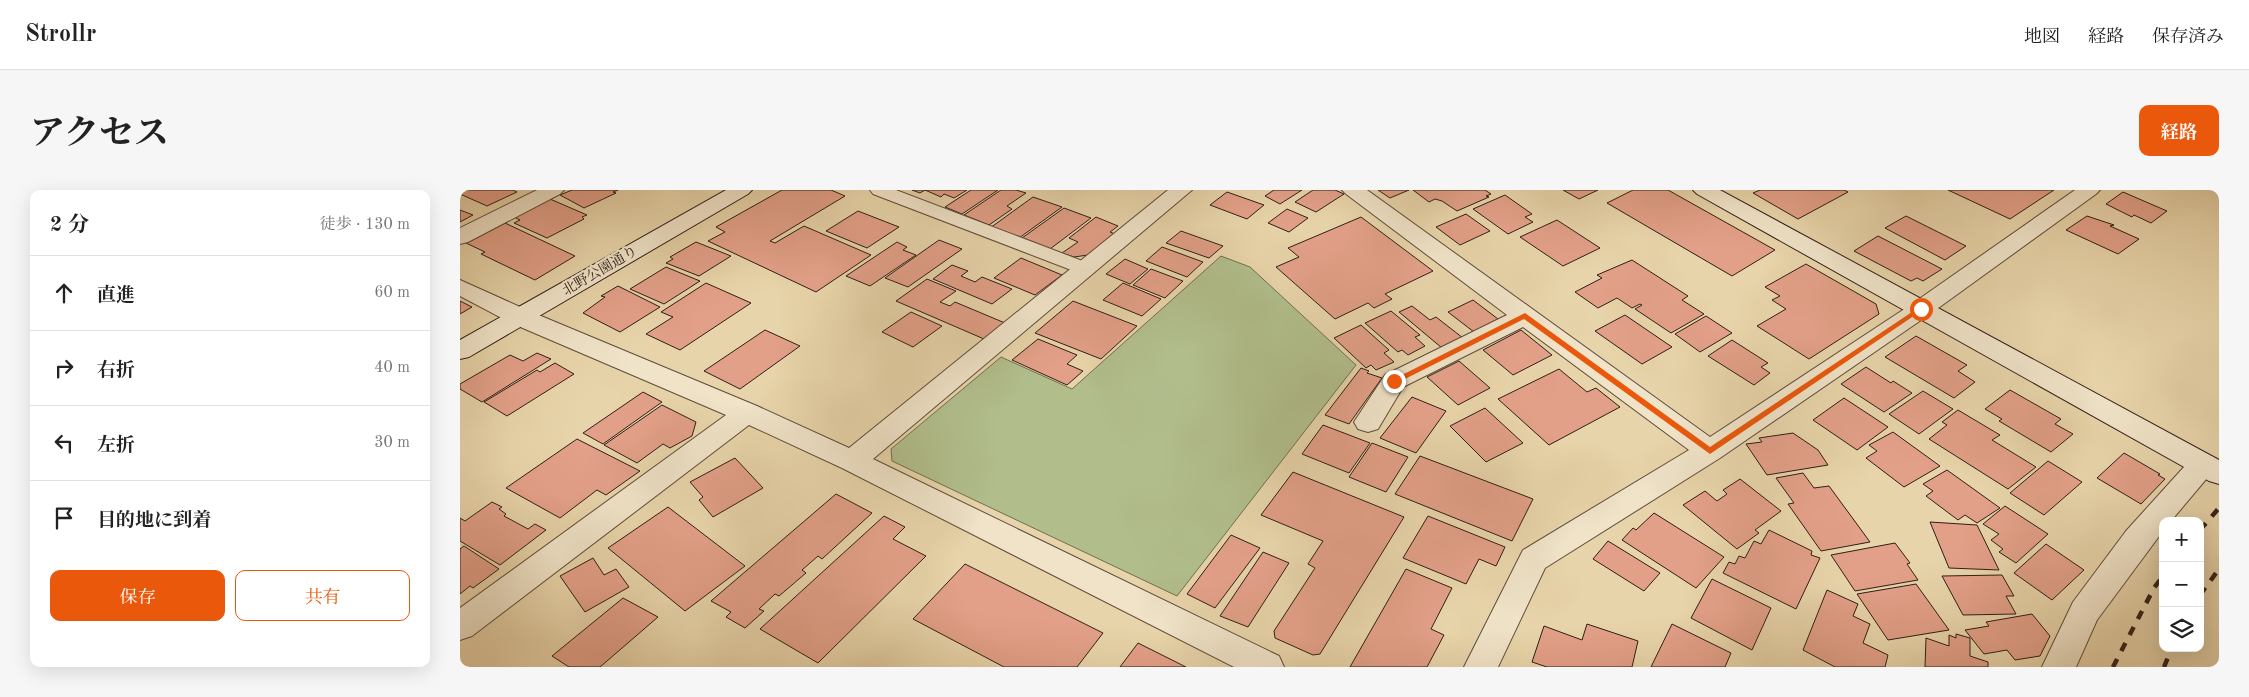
<!DOCTYPE html>
<html lang="ja">
<meta charset="utf-8">
<style>
:root{--surface:#fff;--page:#f6f6f6;--text:#222;--muted:#767676;--line:#e0e0e0;--accent:#ea580c}
body{margin:0;font-family:"Old Standard TT","Noto Serif JP",serif;background:var(--page);color:var(--text)}
.controls{position:absolute;right:15px;bottom:15px;display:grid;overflow:hidden;border-radius:10px;box-shadow:0 5px 20px #0002}
.controls button{width:45px;height:45px;display:grid;place-items:center;padding:0;border:0;border-bottom:1px solid var(--line);background:var(--surface);color:var(--text);font:25px sans-serif}
.stop{position:absolute;width:15px;height:15px;margin:-11px;border:4px solid #ea580c;border-radius:50%;background:#fff}
.stop.end{background:#ea580c;border-color:#fff;box-shadow:0 1px 5px #0008}
.list{margin:0;padding:0;list-style:none}
h2{display:flex;justify-content:space-between;align-items:center;height:65px;margin:0;padding:0 20px;font-size:21px}
h2 small{font-size:16px;font-weight:400;color:var(--muted)}
.list li{display:grid;grid-template-columns:32px 1fr auto;gap:15px;align-items:center;box-sizing:border-box;height:75px;padding:0 20px;border-top:1px solid var(--line)}
.list b{display:block;font-size:19px;white-space:nowrap}
.list em{font-size:16px;font-style:normal;color:var(--muted)}
.actions{display:flex;gap:10px;padding:15px 20px}
.actions a{flex:1;padding:11px 0;border:1px solid var(--accent);border-radius:10px;text-align:center;font-size:18px;color:var(--accent)}
.actions .main{background:var(--accent);color:#fff}
.icon{flex:none;width:28px;height:28px;fill:none;stroke:currentColor;stroke-width:2;stroke-linecap:round;stroke-linejoin:round}
.map{position:relative;flex:none;width:1759px;height:477px;overflow:hidden;border-radius:10px}
header{display:flex;align-items:center;gap:30px;box-sizing:border-box;height:70px;padding:0 25px;background:var(--surface);border-bottom:1px solid var(--line)}
header strong{font-size:24px}
nav{display:flex;gap:28px;margin-inline-start:auto;font-size:18px}
.intro{display:flex;align-items:center;justify-content:space-between;box-sizing:border-box;height:120px;padding:0 30px}
h1{margin:0;font-size:35px}
.button{padding:12px 22px;border-radius:10px;background:var(--accent);color:#fff;font-size:18px;font-weight:700}
main{display:flex;gap:30px;padding:0 30px}
aside{flex:1;background:var(--surface);border-radius:10px;box-shadow:0 5px 20px #0002}
.map>svg:first-child{display:block}
.green{fill:#b1be8c;stroke:#706e51}
.building{fill:#e2a088;stroke:#301e16}
.lines{fill:none;stroke-linecap:round;stroke-linejoin:round}
.lane-casing{stroke:#5e4c3b;stroke-width:2}
.street-casing{stroke:#5e4c3b;stroke-width:2}
.secondary-casing{stroke:#301e16;stroke-width:2}
.lane{fill:#f0e3c8;fill-rule:evenodd}
.street{fill:#f0e3c8;fill-rule:evenodd}
.secondary{fill:#f0e3c8;fill-rule:evenodd}
.rail{stroke:#301e16;stroke-width:4.5;stroke-dasharray:9 9;stroke-linecap:butt}
.route{fill:#ea580c}
.labels{text-anchor:middle;dominant-baseline:central;stroke-width:4.5;stroke-linejoin:round;paint-order:stroke}
.street-label{font-size:14px;fill:#301e16;stroke:#f0e3c8}
</style>
<header>
<strong>Strollr</strong>
<nav><a>地図</a><a>経路</a><a>保存済み</a></nav>
</header>
<div class="intro"><h1>アクセス</h1><a class="button">経路</a></div>
<main>
<aside>
<h2>2 分<small>徒歩 · 130 m</small></h2>
<ul class="list">
<li><svg class="icon" aria-label="ahead" viewBox="0 0 24 24"><path d="M12 20V5M6 11l6-6 6 6"/></svg><div><b>直進</b></div><em>60 m</em></li>
<li><svg class="icon" aria-label="right" viewBox="0 0 24 24"><path d="M7 20v-9h11M14 6l5 5-5 5"/></svg><div><b>右折</b></div><em>40 m</em></li>
<li><svg class="icon" aria-label="left" viewBox="0 0 24 24"><path d="M17 20v-9H6M10 6l-5 5 5 5"/></svg><div><b>左折</b></div><em>30 m</em></li>
<li><svg class="icon" aria-label="arrive" viewBox="0 0 24 24"><path d="M6 21V4h12l-3 4 3 4H6"/></svg><div><b>目的地に到着</b></div></li>
</ul>
<div class="actions"><a class="main">保存</a><a>共有</a></div>
</aside>
<div class="map">
<svg width="1759" height="477" viewBox="0 0 1759 477">
<rect width="100%" height="100%" fill="#e8d4aa"/>
<filter id="stains"><feTurbulence type="fractalNoise" baseFrequency=".004" numOctaves="4"/><feColorMatrix values="0 0 0 0 .2 0 0 0 0 .09 0 0 0 0 .02 0 0 0 .5 -.17"/></filter>
<radialGradient id="worn" r=".72"><stop offset=".6" stop-color="#630" stop-opacity="0"/><stop offset="1" stop-color="#630" stop-opacity=".3"/></radialGradient>
<path class="green" d="M761,66l29,11 106,98 -179,231 -285,-135 -1,-12 110,-92 71,32z"/>
<path class="building" d="M0,0h53l4,2 -30,14 -27,-12z
M112,0h46l-5,2 3,1 -32,15 -24,-13z
M322,0h49l14,6 -75,45 5,2 29,-17 67,29 -55,37 -108,-51 17,-9 -9,-5z
M452,0h55l-13,8 -10,-4 -3,3 -16,-7 -5,3z
M511,0h27l-36,24 -17,-7z
M541,0h15l10,3 -19,13 5,3 -23,16 -25,-10z
M814,0h28l-22,14 -15,-8z
M853,0h22l9,4 -28,18 -21,-10z
M918,0h31l-19,8z
M953,0h72l6,4 -5,2 3,1 -32,14 -15,-10 -7,-2 -6,3z
M1103,0h35l-19,9z
M1173,0h35l107,60 -43,26 -125,-73z
M1300,0h84l4,2 -50,27 -45,-26z
M1488,0h106l-44,29z
M767,2l37,13 -17,14 -37,-14z
M1663,2l44,19 -16,12 -17,-8 -2,2 -26,-13z
M1045,5l27,19 -7,3 8,5 -25,12 -35,-25z
M573,7l29,10 -43,31 -29,-10z
M90,9l37,16 -5,2 2,2 -37,19 -33,-15 6,-3 -6,-3z
M604,18l27,10 -41,31 -28,-11z
M827,19l21,9 -19,14 -21,-9z
M0,20l13,5 -13,7z
M398,21l41,16 -32,21 -41,-17z
M1006,24l24,17 -30,14 -24,-18z
M1446,26l60,30 -21,14 -60,-32z
M1627,26l27,9 -4,1 29,13 -21,15 -52,-24z
M636,27l22,9 -8,6 5,2 -27,21 -14,2 -12,-4 16,-11 -9,-4z
M901,27l72,54 -48,23 7,5 -18,9 -6,-5 -33,16 -59,-52 23,-10 -11,-9z
M1097,30l43,28 -37,18 -43,-29z
M45,33l70,33 -40,24 -54,-26 4,-2 -19,-9z
M721,41l42,15 -14,12 -43,-15z
M1418,46l64,33 -19,12 -6,-3 -6,3 -57,-30z
M479,50l23,9 -54,38 -23,-9z
M236,52l35,14 -32,20 -33,-13 7,-4 -3,-2z
M437,52l10,5 -4,3 13,5 -46,31 -24,-10z
M702,57l41,15 -16,15 -41,-16z
M561,68l41,17 -27,20 -41,-17z
M665,69l23,10 -18,15 -24,-10z
M1172,70l56,36 -6,4 22,14 -33,19 -36,-24 7,-4 -2,-1 -8,4 -15,-10 -19,10 -23,-16 27,-14 -5,-3z
M1346,74l70,40 3,10 -70,45 -52,-33 29,-17 -14,-9 8,-4 -15,-9z
M492,75l16,6 -7,5 14,6 7,-5 30,12 -20,15 -59,-25z
M206,77l34,14 -36,23 -34,-15z
M691,79l32,12 -18,17 -32,-13z
M467,89l29,12 -16,11 10,4 5,-4 50,21 -21,16 -88,-38z
M246,93l45,20 -71,47 -34,-16 27,-17 -12,-5z
M663,93l38,16 -19,17 -39,-16z
M158,96l42,21 -40,25 -37,-19 22,-16 -4,-1z
M1013,110l25,19 -24,13 -26,-20z
M0,111l12,6 -12,7z
M613,111l64,25 -36,33 -66,-26z
M952,116l18,14 6,-3 27,21 -21,10 -43,-36z
M931,121l29,24 -5,2 10,9 -17,9 -6,-5 -4,2 -33,-29z
M451,122l31,14 -29,21 -31,-15z
M1165,125l47,32 -30,17 -47,-33z
M1246,126l26,17 -32,19 -25,-18z
M901,135l28,25 -5,3 10,9 -18,8 -5,-5 -5,3 -32,-30z
M305,140l35,16 -60,43 -36,-18z
M1061,140l31,25 -39,20 -30,-25z
M1456,146l51,29 -9,6 17,11 -21,16 -69,-41z
M578,149l39,16 -10,9 16,7 -16,14 -55,-25z
M1272,150l36,23 -7,4 9,6 -16,12 -46,-29z
M77,163l14,6 -69,43 -22,-13v-5l50,-29 13,6z
M999,171l31,27 -32,17 -31,-28z
M95,173l19,11 -67,42 -23,-14 53,-32 3,2z
M1406,177l25,16 2,-2 19,12 -28,19 -43,-28z
M901,178l8,3 -2,2 15,5 -33,46 -24,-9z
M1099,179l28,23 9,-4 24,19 -71,38 -51,-46z
M1550,200l51,29 -6,5 18,10 -22,18 -52,-31 3,-2 -17,-10z
M1463,201l30,18 -34,25 -30,-20z
M183,202l19,10 -59,42 -20,-11z
M952,207l34,14 -30,42 -36,-15z
M1384,208l44,29 -31,23 -44,-30z
M202,215l34,17 -4,14 -22,12 -7,-4 -26,19 -33,-18z
M1025,218l38,35 -37,19 -36,-36z
M1498,220l42,25 -8,5 44,27 -28,22 -79,-50 18,-14 -5,-3z
M863,235l47,18 -21,30 -47,-19z
M1433,242l47,34 -36,21 -38,-29 11,-7 -8,-6z
M1333,243l25,17 10,15 -61,10 -21,-31 16,-2 -3,-4z
M117,249l63,32 -34,24 -9,-5 -37,28 -54,-30z
M912,253l36,14 -22,35 -37,-15z
M1664,263l36,21 -2,1 7,4 -24,25 -44,-26z
M960,266l113,43 -21,42 -117,-47z
M275,268l28,30 -50,29 -14,-17 4,-3 -13,-15z
M1588,271l34,21 -38,33 -34,-22z
M1487,280l53,38 -23,15 -12,-8 -7,5 -32,-24 7,-5 -10,-7z
M833,282l111,45 -84,137 -7,1 -38,-17 -1,-7 41,-63 -7,-4 15,-23 -62,-26z
M1343,283l11,15 15,-2 41,56 -49,9 -33,-47 6,-1 -18,-25z
M1280,289l41,32 -26,19 4,3 -22,16 -54,-44 22,-14 12,10 10,-7 -4,-4z
M376,304l36,19 -50,46 -4,-3 -16,14 4,3 -27,23 -4,-2 -16,15 5,2 -19,17 -19,-11 5,-5 -20,-11z
M32,312l10,5 -3,2 7,5 -2,2 24,13 7,-5 11,6 -46,35 -40,-24v-23l5,3z
M1545,316l43,28 -32,29 -17,-11 4,-3 -12,-9 8,-6 -16,-10z
M208,317l77,59 -60,45 -77,-63z
M1194,323l70,44 -28,31 -74,-48 11,-12 3,2z
M424,326l21,11 -12,12 33,17 -108,107 -58,-34z
M968,326l77,31 -9,19 -17,-7 -13,25 -63,-26z
M1470,332l47,3 22,45 -50,-2z
M1309,340l43,21 -1,4 9,3 -24,51 -73,-36 6,-11 6,2 4,-8 6,2 9,-17 7,3z
M771,345l29,13 -45,60 -28,-14z
M1148,351l52,32 -16,18 -51,-32z
M1435,353l15,20 -3,1 11,16 -63,11 -24,-36z
M1586,354l38,26 -32,30 -38,-27z
M4,356l35,23 -26,19 -3,-2 -10,8v-45z
M803,362l26,11 -41,64 -28,-11z
M133,368l11,17 12,-6 13,18 -44,25 -25,-36z
M505,374l138,69 -26,34h-73l-91,-48z
M946,379l46,19 -21,41 13,6 -17,32h-77z
M1542,385l12,21h-8l10,18 -53,1 -21,-39z
M1252,389l59,29 -19,42 -61,-32z
M1456,394l33,46 -61,10 -31,-46z
M1367,400l31,14 -5,12 17,8 -7,19 25,12 -3,12h-50l-32,-17z
M163,408l35,19 -58,50h-31l-17,-11z
M1572,424l18,22 -10,20 -25,4 -8,-10 -23,4 -19,-24 24,-4 -3,-4z
M1127,434l51,17 -6,26h-85l-15,-5 12,-36 38,14z
M1212,434l59,29 -6,14h-74z
M1496,444l14,4v18l18,6v5h-63l1,-29 23,8v-11l7,3z
M678,453l48,24h-66z"/>
<g class="lines">
<g class="lane-casing">
<path id="lane" d="M410,0h26l197,75 3,4 -3,4 -7,2 -7,-2 -206,-79z"/>
</g>
<g class="street-casing">
<path id="street" d="M77,0h27l-4,4 -92,48 -8,2v-16z
M708,0h24l-319,269 406,197 5,11h-50l-392,-199 -93,-43 -277,211 -12,4v-32l266,-193 -215,-92 -51,-27v-16l69,31 228,95 92,42z
M882,0h25l343,247 202,-133 163,-114h25l-4,4 -166,120 -210,144 -175,110 -47,99h-34l59,-117 166,-100 -166,-123 -120,60 -25,42 -10,3 -10,-3 -4,-7 31,-47 122,-60 -161,-121z
M1743,263l10,4 4,7 -4,7 -42,50h-8v10l-66,89 -21,47h-34l31,-65 53,-71 67,-74z"/>
</g>
<g class="secondary-casing">
<path id="secondary" d="M266,0h26l-4,4 -279,163 -9,2v-19z
M1233,0h27l499,270v24l-10,-3 -512,-287z"/>
</g>
<use href="#lane" class="lane"/>
<use href="#street" class="street"/>
<use href="#secondary" class="secondary"/>
<path class="rail" d="M1740,340l19,-22
M1740,405l19,-26
M1653,477l41,-79 9,-12
M1704,477l8,-19"/>
</g>
<path class="route" d="M1458,118l6,1 -214,145 -186,-135 -127,64 -7,-2 135,-68 185,134z"/>
<g class="labels">
<g class="street-label">
<text transform="translate(140 81) rotate(-30)">北野公園通り</text>
</g>
</g>
<rect width="100%" height="100%" filter="url(#stains)"/>
<rect width="100%" height="100%" fill="url(#worn)"/>
</svg>
<div class="controls">
<button>+</button>
<button>−</button>
<button><svg class="icon" aria-label="layers" viewBox="0 0 24 24"><path d="M12 4l9 5-9 5-9-5zM3 14l9 5 9-5"/></svg></button>
</div>
<div class="stop" style="left:1461px;top:119px"></div>
<div class="stop end" style="left:934px;top:191px"></div>
</div>
</main>
